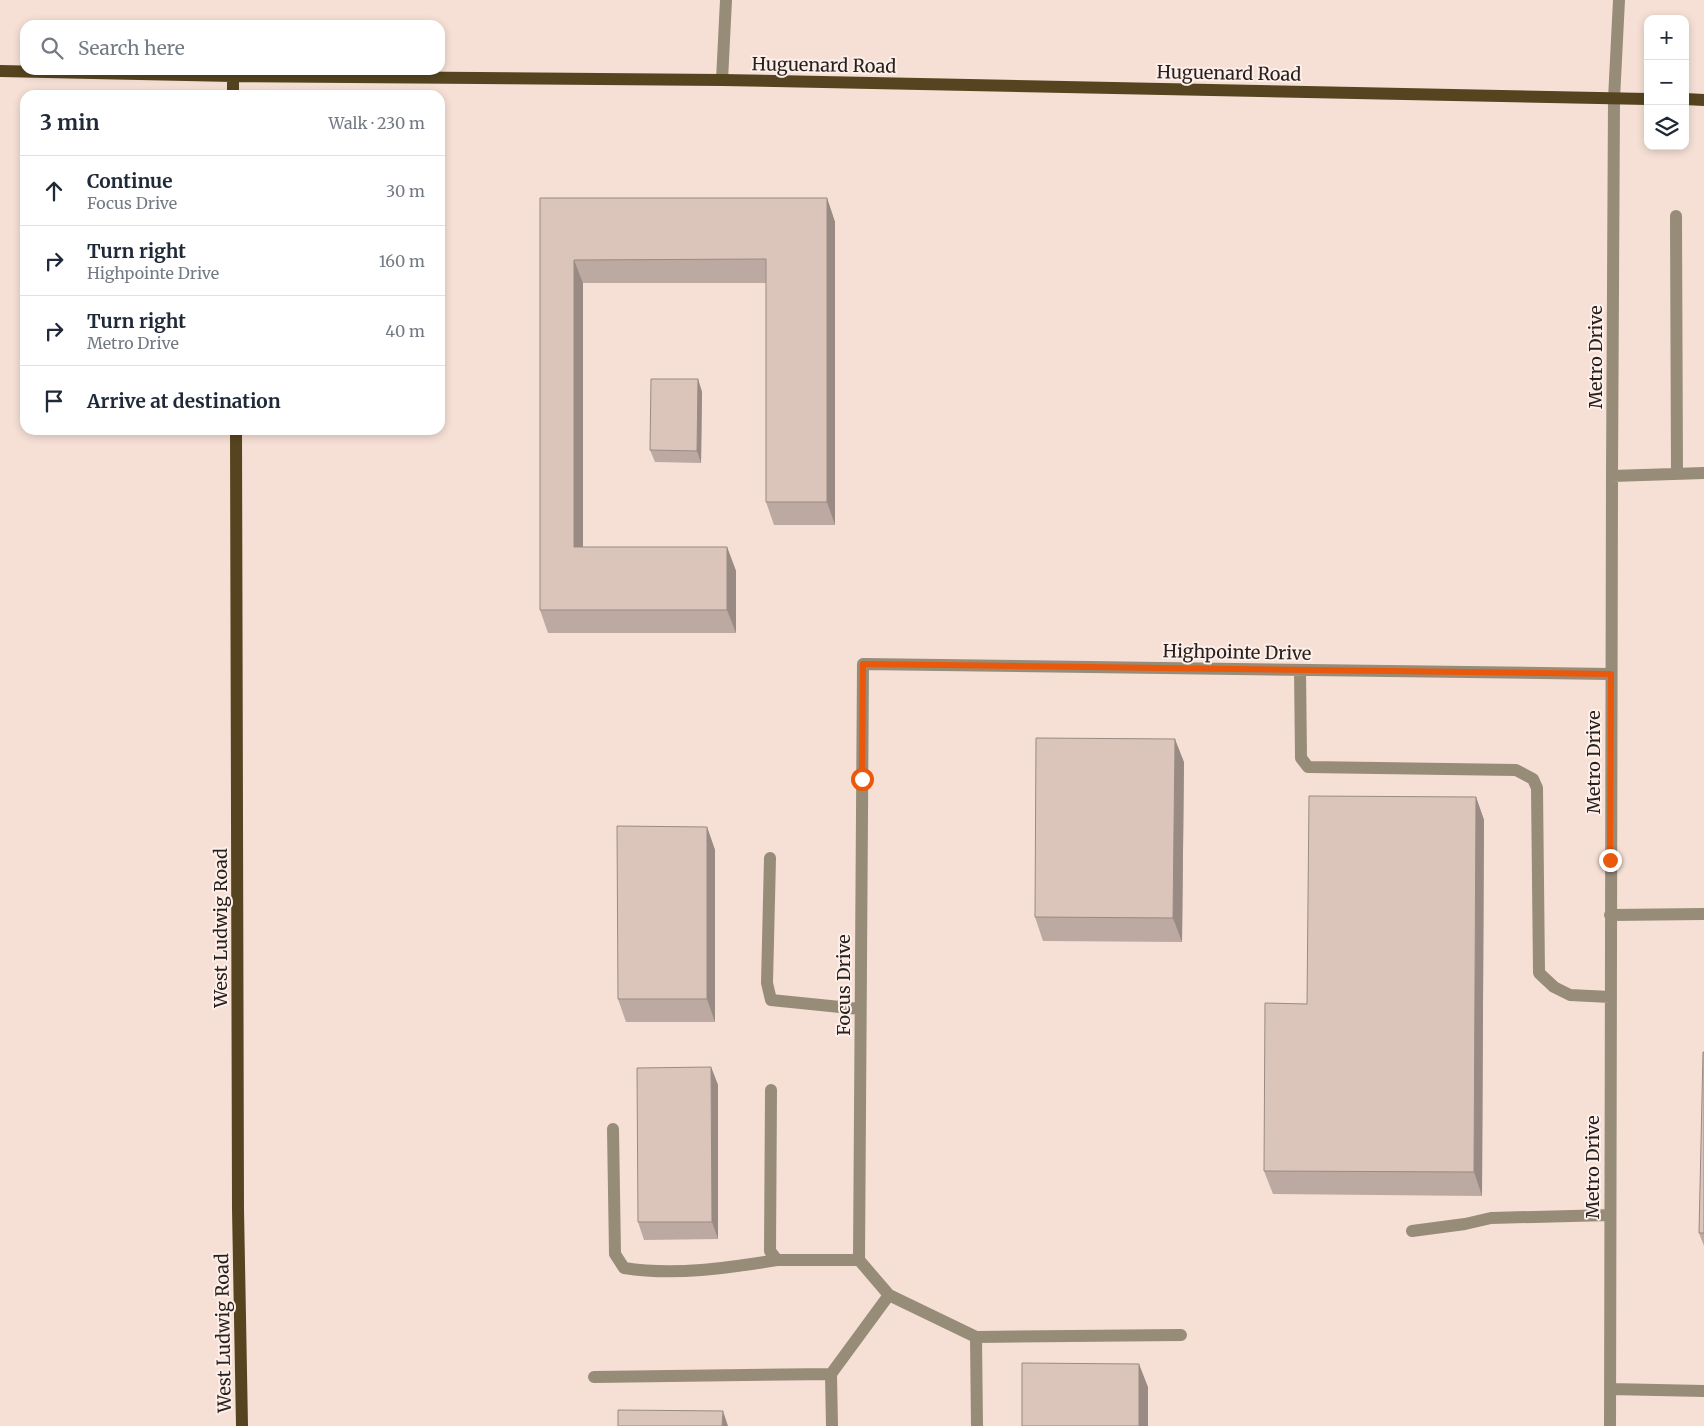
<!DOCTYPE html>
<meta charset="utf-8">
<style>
:root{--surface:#fff;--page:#f2f2f3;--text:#1f2937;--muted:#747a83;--line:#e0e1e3}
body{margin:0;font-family:Merriweather,serif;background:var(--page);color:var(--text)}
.controls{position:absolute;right:15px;top:15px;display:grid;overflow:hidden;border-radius:10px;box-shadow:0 2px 8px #0003}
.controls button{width:45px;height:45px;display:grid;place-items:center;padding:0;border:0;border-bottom:1px solid var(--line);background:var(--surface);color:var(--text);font:25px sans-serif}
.stop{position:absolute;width:15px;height:15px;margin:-11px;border:4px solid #ea580c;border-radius:50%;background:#fff}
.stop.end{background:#ea580c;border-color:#fff;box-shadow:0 1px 5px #0008}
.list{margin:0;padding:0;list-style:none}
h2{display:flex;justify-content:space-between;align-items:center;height:65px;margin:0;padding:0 20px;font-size:21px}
h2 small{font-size:16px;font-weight:400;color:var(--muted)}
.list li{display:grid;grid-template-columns:32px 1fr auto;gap:15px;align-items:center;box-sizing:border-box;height:70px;padding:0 20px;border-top:1px solid var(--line)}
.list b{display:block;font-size:19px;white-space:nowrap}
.list p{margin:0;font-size:16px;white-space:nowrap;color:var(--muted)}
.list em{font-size:16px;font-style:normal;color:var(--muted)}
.icon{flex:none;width:28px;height:28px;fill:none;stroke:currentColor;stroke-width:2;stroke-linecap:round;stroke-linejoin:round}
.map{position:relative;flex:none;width:1704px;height:1426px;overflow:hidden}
.search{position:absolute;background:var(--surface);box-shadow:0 2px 8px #0003;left:20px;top:20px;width:425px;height:55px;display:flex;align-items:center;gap:12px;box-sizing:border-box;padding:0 18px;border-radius:15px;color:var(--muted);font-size:19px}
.panel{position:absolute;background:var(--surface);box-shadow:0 2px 8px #0003;left:20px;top:90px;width:425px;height:345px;border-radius:15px}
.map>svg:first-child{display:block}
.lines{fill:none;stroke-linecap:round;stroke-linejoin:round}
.minor{stroke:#968c78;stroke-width:12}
.major{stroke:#55441f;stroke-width:12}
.wall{fill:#bca9a1}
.shaded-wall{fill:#998a83}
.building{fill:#dbc5bb;stroke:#998a83}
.route{stroke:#ea580c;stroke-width:6}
.labels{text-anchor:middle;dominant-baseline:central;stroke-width:4;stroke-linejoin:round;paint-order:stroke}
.street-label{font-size:18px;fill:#28201d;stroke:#fdefe9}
</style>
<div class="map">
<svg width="1704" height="1426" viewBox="0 0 1704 1426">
<rect width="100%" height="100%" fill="#f6e0d6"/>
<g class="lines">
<path class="minor" d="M722,80l4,-80
M1676,216l1,258
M1612,476l92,-3
M1300,670l1,88 7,9 208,3 17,9 4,9 2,185 15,14 16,8 40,2
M770,858l-3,125 4,17 89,9
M1610,915l94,-1
M771,1090l-1,161 7,9h82
M613,1129l2,125 9,14c51,8 104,0 153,-8
M1412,1231l53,-7 26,-6 119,-3
M1181,1335l-205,2 -87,-42 -30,-35 4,-596 748,10
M976,1337l1,89
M594,1377l237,-3
M1610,1389l94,2
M832,1426l-1,-52 58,-79
M1610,1426l2,-950 2,-377 5,-99"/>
<path class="major" d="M0,71l233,5 489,4 926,19
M233,76v19
M1685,99l19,1
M236,430l2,779 4,217"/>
</g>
<path class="wall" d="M540,198h287l8,24v303h-61l-8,-23v-219h-183v264h144l9,24v62h-188l-8,-23z
M698,379l4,13 -1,71 -46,-1 -5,-12z
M1184,762l-2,180 -139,-1 -8,-24z
M1476,797l8,23 -2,376 -209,-2 -9,-23 43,-167z
M707,827l8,23v172h-89l-8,-23z
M1704,1052v194l-5,-13z
M711,1067l7,18v154l-74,1 -6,-18z"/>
<path class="shaded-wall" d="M827,198l8,24v303l-8,-23z
M574,260l9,23v288l-9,-24z
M698,379l4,13 -1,71 -4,-12z
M727,547l9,24v62l-9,-23z
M1175,739l9,23 -2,180 -9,-24z
M1476,797l8,23 -2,376 -8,-24z
M707,827l8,23v172l-8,-23z
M711,1067l7,18v154l-6,-17z
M1139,1364l9,23v39h-9z
M723,1411l5,15h-6z"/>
<path class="building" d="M540,198h287v304h-61v-243l-192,1v287h153v63h-187z
M651,379h47l-1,72 -47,-1z
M1036,738l139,1 -2,179 -138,-1z
M1309,796l167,1 -2,375 -210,-1 1,-168 42,1z
M617,826l90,1v172h-89z
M1703,1052h1v181h-5z
M711,1067l1,155h-74l-1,-154z
M1022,1363l117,1v62h-117z
M618,1410l105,1 -1,15h-104z"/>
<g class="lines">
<path class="route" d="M862,779l1,-115 748,10 -1,186"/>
</g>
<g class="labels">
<g class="street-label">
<text transform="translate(824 65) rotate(1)">Huguenard Road</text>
<text transform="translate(1229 73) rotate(1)">Huguenard Road</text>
<text transform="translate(1595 357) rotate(-90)">Metro Drive</text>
<text transform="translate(1237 652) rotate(1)">Highpointe Drive</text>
<text transform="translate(1593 762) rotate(-90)">Metro Drive</text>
<text transform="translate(220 928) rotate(-90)">West Ludwig Road</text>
<text transform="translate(843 985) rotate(-90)">Focus Drive</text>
<text transform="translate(1592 1167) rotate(-90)">Metro Drive</text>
<text transform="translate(223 1333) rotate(-91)">West Ludwig Road</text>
</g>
</g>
</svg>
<div class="controls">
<button>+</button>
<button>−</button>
<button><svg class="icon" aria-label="layers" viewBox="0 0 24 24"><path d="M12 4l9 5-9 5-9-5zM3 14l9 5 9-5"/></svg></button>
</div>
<div class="stop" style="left:862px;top:779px"></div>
<div class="stop end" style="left:1610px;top:860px"></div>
<div class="search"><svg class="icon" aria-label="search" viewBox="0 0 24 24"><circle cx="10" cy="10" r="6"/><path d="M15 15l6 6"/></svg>Search here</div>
<section class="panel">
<h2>3 min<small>Walk · 230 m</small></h2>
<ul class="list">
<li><svg class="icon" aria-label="ahead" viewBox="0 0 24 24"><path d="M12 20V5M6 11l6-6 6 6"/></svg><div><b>Continue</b><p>Focus Drive</p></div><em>30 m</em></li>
<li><svg class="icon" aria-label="right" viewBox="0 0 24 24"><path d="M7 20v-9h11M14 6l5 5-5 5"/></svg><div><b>Turn right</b><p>Highpointe Drive</p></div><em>160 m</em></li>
<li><svg class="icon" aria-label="right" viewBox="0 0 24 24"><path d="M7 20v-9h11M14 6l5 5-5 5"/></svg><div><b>Turn right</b><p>Metro Drive</p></div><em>40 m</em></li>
<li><svg class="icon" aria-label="arrive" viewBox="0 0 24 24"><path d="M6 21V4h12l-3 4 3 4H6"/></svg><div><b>Arrive at destination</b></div></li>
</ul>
</section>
</div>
